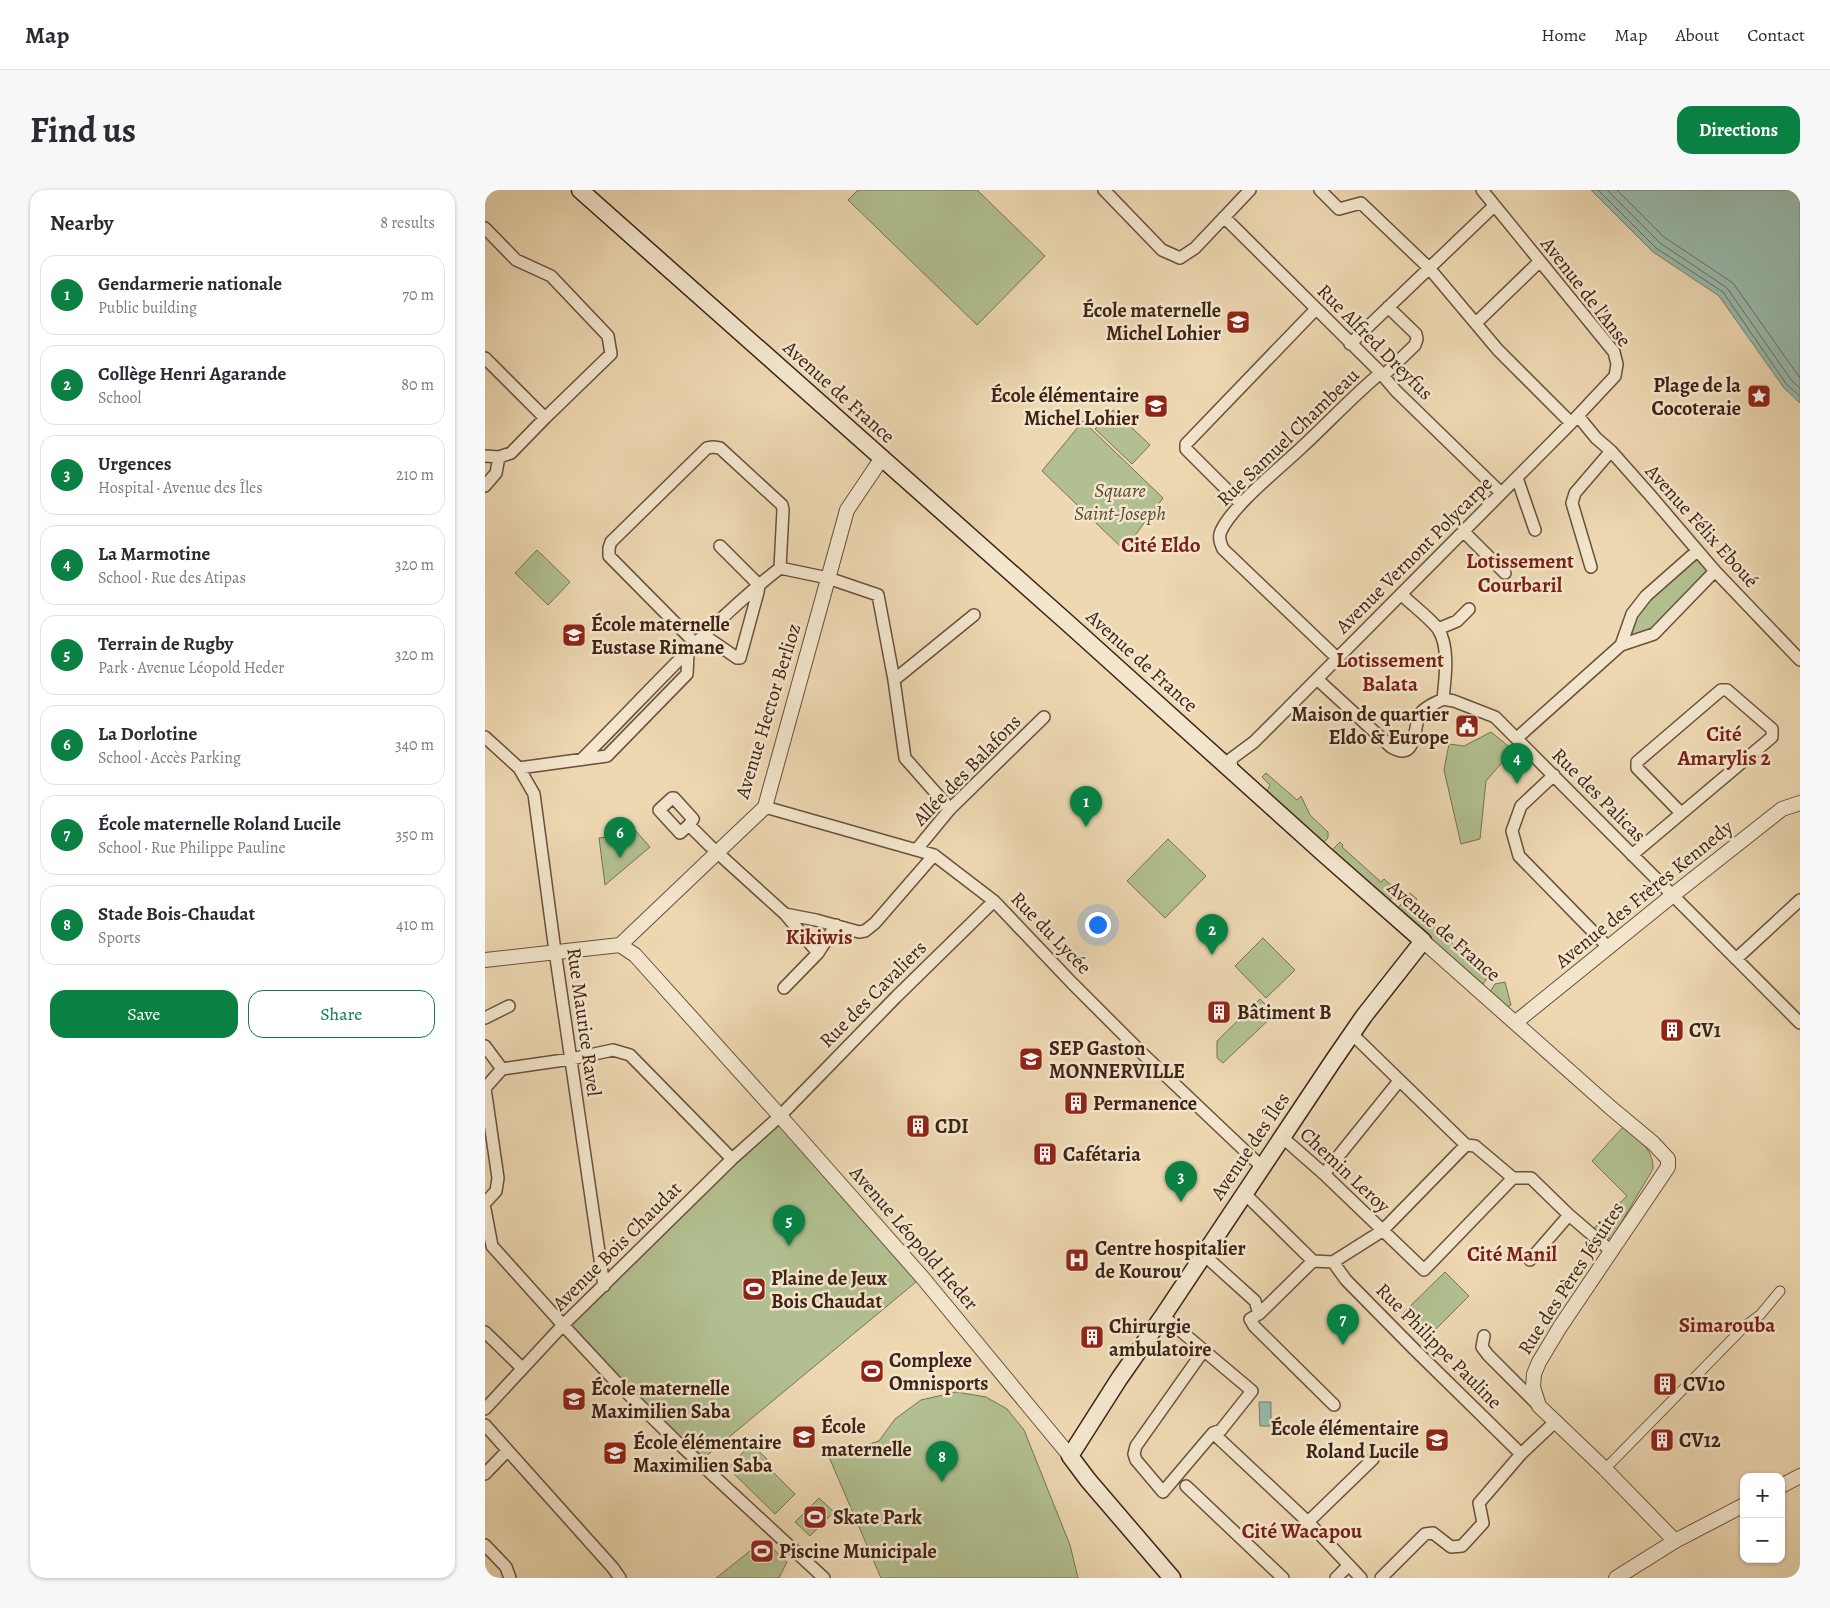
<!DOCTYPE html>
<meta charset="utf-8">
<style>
:root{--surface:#fff;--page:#f7f7f7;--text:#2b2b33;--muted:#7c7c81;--line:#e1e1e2;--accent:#0b8043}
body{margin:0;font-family:Alegreya,serif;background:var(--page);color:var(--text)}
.controls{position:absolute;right:15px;bottom:15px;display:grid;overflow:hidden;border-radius:10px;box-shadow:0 1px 4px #0004}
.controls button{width:45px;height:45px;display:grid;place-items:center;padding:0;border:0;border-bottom:1px solid var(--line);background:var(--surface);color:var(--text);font:25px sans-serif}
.you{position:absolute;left:612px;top:734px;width:18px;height:18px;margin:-12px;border:4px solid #fff;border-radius:50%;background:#1a73e8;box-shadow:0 0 0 8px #1a73e833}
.badge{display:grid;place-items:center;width:32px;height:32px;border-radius:50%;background:var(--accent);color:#fff;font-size:16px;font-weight:700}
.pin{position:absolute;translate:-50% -41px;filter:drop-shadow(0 1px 2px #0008)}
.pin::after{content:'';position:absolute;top:26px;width:18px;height:15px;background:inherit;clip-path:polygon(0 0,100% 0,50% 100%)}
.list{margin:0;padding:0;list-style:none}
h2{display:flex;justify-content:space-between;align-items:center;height:65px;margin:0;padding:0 20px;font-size:21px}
h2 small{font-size:16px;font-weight:400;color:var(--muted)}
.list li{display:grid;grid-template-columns:32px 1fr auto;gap:15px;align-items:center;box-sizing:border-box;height:80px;margin:0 10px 10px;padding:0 10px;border:1px solid var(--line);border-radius:15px}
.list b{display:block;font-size:19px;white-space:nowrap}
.list p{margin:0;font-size:16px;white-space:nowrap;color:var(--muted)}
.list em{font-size:16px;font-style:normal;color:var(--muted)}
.actions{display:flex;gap:10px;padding:15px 20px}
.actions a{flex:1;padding:11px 0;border:1px solid var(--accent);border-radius:15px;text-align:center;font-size:18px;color:var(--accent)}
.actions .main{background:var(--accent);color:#fff}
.map{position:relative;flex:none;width:1315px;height:1388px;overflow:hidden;border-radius:15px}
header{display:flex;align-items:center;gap:30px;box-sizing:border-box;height:70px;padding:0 25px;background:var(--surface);border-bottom:1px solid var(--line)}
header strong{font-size:24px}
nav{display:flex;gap:28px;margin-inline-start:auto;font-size:18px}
.intro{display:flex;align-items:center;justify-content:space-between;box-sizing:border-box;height:120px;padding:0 30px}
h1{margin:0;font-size:35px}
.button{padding:12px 22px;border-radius:15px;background:var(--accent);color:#fff;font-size:18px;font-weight:700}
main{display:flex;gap:30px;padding:0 30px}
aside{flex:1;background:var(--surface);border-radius:15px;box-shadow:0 1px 4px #0004}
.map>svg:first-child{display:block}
.green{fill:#b2c091;stroke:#787254}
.water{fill:#99baad;stroke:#757e71}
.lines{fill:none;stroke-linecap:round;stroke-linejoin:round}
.shore{stroke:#6c6e62;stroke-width:1}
.pedestrian-casing{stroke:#6a503d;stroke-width:11}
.minor-casing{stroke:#6a503d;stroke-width:14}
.tertiary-casing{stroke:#6a503d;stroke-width:16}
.secondary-casing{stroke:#3e2316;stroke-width:19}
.pedestrian{stroke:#f3e6cd;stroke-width:9}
.minor{stroke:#f3e6cd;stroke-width:11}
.tertiary{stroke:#f3e6cd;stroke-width:14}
.secondary{stroke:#f3e6cd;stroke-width:16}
.labels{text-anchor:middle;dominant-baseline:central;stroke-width:5;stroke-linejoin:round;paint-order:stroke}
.street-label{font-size:20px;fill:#3e2316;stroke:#f3e6cd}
.poi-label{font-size:20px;font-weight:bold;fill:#3e2316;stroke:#f3e6cd;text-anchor:start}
.park-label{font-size:20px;font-style:italic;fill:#5b4a35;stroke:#f3e6cd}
.neighbourhood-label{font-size:21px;font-weight:bold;fill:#7a1f14;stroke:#f3e6cd}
</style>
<header>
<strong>Map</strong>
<nav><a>Home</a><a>Map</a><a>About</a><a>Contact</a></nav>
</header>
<div class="intro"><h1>Find us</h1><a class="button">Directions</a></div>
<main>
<aside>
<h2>Nearby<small>8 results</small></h2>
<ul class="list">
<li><span class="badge">1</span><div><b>Gendarmerie nationale</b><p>Public building</p></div><em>70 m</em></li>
<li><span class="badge">2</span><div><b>Collège Henri Agarande</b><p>School</p></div><em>80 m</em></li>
<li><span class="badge">3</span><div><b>Urgences</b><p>Hospital · Avenue des Îles</p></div><em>210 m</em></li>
<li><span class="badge">4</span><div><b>La Marmotine</b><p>School · Rue des Atipas</p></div><em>320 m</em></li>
<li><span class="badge">5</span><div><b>Terrain de Rugby</b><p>Park · Avenue Léopold Heder</p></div><em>320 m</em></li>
<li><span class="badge">6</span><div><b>La Dorlotine</b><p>School · Accès Parking</p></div><em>340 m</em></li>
<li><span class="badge">7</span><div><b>École maternelle Roland Lucile</b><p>School · Rue Philippe Pauline</p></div><em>350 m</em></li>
<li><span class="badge">8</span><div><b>Stade Bois-Chaudat</b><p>Sports</p></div><em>410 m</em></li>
</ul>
<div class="actions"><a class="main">Save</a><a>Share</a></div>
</aside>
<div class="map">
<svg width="1315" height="1388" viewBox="0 0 1315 1388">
<rect width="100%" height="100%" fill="#edd8b2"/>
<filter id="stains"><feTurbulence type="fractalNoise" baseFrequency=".004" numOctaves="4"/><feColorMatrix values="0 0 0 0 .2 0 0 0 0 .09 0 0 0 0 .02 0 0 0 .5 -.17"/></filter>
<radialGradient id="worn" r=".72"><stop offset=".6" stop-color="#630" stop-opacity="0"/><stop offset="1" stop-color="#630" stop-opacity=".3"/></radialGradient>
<path class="green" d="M373,0h119l68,66 -68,69 -129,-125z
M628,220l37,35 -18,19 -37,-35z
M598,231l80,77 -39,52 -82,-79z
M52,360l33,32 -22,23 -33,-32z
M1212,361l18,20 -61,63 -33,11 11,-31z
M1006,542l22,18 -27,31 -6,58 -19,5 -17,-74 5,-26 15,2z
M781,583l31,27 4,-4 9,19 18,17v6l-4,4 -57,-51 3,-6 -8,-8z
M150,640l15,17 -45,38 -6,-47 29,-4z
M683,649l38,37 -41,42 -38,-37z
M855,652l3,3 -1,2 39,35 3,-3 14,12 -9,10 -57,-51z
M925,703l7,6 -7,8 67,58 4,-4 5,4 2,12 -5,7 -86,-75z
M778,748l32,32 -29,28 -31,-32z
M1020,792l6,23 -4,2 -17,-15 5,-8z
M775,809l15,15 -52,49 -6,-5v-17z
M295,926l142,161 -223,185 -136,-137z
M1139,936c13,13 30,23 29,43l-41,69 -9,2 -12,-9 36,-35 -35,-35z
M960,1082l24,24 -42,42 -24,-25z
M471,1202l30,5 21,12 17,21 46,115 8,33h-197l-52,-121 50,-16 16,-22 26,-19z
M266,1254l16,15 -3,4 31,31 -20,20 -47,-46z
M334,1308l15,14 -24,24 -15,-14z
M279,1350l23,22 -8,16h-63z"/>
<path class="water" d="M1106,0h209v213l-16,-15 -65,-92 -66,-44z
M774,1212h12v24h-11z"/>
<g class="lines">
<path class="shore" d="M1113,0l58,58 67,44 64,93 13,11
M1122,0l53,53 67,45 65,93 8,7
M1132,0l47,47 69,46 67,95"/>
<g class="pedestrian-casing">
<path id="pedestrian" d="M1120,1279l140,-143 15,-11 20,-24"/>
</g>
<g class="minor-casing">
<path id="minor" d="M619,0l58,60 18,8 15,-10 55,-58
M835,0l19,19 22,-6 68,65 69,82 73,73
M739,27l155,154 17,20 105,102
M0,38l31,32 35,16 57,60 3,18 -66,64
M991,133l63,-61
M865,154l144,-138
M0,168l60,60 -34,35 -12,4
M898,186l32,-31 2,-6 -1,-5 -28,-27
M1093,226l18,22 15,13 39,44 65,76 85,89
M0,266l14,1 -3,16 -11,13
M1032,288l18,52
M756,314l-55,-55v-5l130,-135
M978,341l42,42
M1106,377l-19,-64 3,-10 36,-42
M916,404c9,9 31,26 37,35 12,18 7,50 5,70
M953,439l19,-8 12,-12
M220,446l32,22h3l18,-66 1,-7 -39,-39
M211,454l-87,-88v-8l2,-6 96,-94 6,-1 7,1 62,57 1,5 -3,58
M1136,455l11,-31 14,-18 51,-45
M852,468l-114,-109c-3,-6 -5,-12 -2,-18 12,-26 59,-63 80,-83 26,-24 49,-49 76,-72l2,-5
M832,489l74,68c27,16 22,-21 29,-33 4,-7 16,-11 23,-15
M409,490l80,-65
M958,509l11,2 41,16 305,306
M0,547l34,31 88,-12 80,-82 1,-21
M1032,548l104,-93 33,-11 61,-63
M97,569c63,-63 128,-136 198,-191l48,10 50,17 16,85 11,78 45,51
M34,578l15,26 21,157 49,335
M747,581l-1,-12 23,-17 32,-32 285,-287 44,-47 2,-12 -3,-12 -132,-162
M1069,585l-33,31 -9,25 7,25 90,92
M280,617l169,48 60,46 78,82 73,73 117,111
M204,635l-9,8 -21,-23 13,-12h2l19,21 -4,6 20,20 76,69 31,6 43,12 6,-1 10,-8 59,-68
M432,659l33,-40 94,-92
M1147,665l140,-118v-8l-45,-39h-6l-84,72v6l44,45
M300,724l33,39 18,-28
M1251,769l64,-59
M299,798l34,-35
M0,828l24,-12
M867,844l114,111 9,1 38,32
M0,856l17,23
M0,898l17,-19 69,-10 42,-9 17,5 102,104
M0,898l13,90 -2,13 -11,12
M797,947l42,37 100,96 89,-92h18l38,37 42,36
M839,984l75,-93
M759,1003l69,68
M0,1019l7,37 71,79 54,58 59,58 148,137
M719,1065l51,46 4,13 -9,5 4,7 80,79
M1045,1070l39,-45
M848,1072l13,18 68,69 107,105
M774,1124l54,-53 20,1 49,-31 84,-86
M678,1126l89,75 -31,39 -8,3 -50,59 -27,-32 -2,-6 2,-8 68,-96
M0,1142l37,36
M999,1146l-2,11 6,8 50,50
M0,1219l78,-84 169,-166 48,-43 116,-119 98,-96
M0,1235l128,143 7,10
M728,1243l95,89 53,56
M0,1284l22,-23
M701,1296l97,92
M823,1332l65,-63
M0,1355l21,22 4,11
M851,1388l12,-12
M896,1388l44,-44 8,-1 18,14 11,-1 21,-23 -4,-20 42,-49 35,-33"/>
</g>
<g class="tertiary-casing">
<path id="tertiary" d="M938,751l188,167 42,35 15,16v8l-108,160 -21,35 -5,12 -1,13 6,19 66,63 70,72
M135,755l15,10 145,161 142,161 148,179
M0,770l135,-15 145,-138 82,-297 35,-52
M1031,832l157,-127 109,-86 18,-6
M1296,1296l19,-10
M1131,1388l59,-37 69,-36"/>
</g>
<g class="secondary-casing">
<path id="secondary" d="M95,0l490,435 253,228 100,88 -59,75 -31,45 -170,255 -44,63 -49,77 18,24 84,98"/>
</g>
<use href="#pedestrian" class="pedestrian"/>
<use href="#minor" class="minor"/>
<use href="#tertiary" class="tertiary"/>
<use href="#secondary" class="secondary"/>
</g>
<defs>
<g id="school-square" transform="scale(1.25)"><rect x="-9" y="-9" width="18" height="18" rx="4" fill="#8f2418" stroke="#f3e6cd"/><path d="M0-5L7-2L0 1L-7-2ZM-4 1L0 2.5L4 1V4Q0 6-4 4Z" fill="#fff"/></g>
<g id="sight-square" transform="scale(1.25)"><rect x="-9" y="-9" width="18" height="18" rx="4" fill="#8f2418" stroke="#f3e6cd"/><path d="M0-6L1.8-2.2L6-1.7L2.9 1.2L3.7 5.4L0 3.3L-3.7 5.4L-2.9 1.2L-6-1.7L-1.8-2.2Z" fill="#fff"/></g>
<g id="civic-square" transform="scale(1.25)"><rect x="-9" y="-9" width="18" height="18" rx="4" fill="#8f2418" stroke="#f3e6cd"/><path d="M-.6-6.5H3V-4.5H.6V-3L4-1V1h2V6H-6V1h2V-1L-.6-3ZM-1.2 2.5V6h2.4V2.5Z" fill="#fff"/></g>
<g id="building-square" transform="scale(1.25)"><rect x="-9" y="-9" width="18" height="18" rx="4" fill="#8f2418" stroke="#f3e6cd"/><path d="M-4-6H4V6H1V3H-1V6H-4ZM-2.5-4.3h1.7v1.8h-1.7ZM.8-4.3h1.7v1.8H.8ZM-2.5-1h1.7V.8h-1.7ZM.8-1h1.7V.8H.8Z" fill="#fff"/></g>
<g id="hospital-square" transform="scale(1.25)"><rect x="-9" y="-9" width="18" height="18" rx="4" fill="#8f2418" stroke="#f3e6cd"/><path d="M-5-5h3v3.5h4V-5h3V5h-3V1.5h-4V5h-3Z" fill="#fff"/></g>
<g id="stadium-square" transform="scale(1.25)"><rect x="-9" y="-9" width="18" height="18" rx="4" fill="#8f2418" stroke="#f3e6cd"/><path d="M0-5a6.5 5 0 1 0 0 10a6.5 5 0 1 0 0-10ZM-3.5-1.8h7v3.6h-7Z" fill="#fff"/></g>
</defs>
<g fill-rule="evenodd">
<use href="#school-square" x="753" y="132"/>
<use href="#sight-square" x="1274" y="206"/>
<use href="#school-square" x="671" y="216"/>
<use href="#school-square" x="89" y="445"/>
<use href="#civic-square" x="982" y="536"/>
<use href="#building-square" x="734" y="822"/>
<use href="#building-square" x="1187" y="840"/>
<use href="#school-square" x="546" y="869"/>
<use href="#building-square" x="591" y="913"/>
<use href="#building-square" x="433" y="936"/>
<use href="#building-square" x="560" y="964"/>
<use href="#hospital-square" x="592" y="1070"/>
<use href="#stadium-square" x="269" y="1099"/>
<use href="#building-square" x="607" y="1147"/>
<use href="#stadium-square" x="387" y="1181"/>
<use href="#building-square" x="1180" y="1194"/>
<use href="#school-square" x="89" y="1209"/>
<use href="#school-square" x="319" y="1247"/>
<use href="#school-square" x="952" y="1250"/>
<use href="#building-square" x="1177" y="1250"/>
<use href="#school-square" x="130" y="1263"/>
<use href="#stadium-square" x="330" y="1327"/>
<use href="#stadium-square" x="277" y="1361"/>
</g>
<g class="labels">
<g class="street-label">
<text transform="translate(1101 102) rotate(52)">Avenue de l'Anse</text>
<text transform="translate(890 152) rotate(45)">Rue Alfred Dreyfus</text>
<text transform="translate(354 202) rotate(42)">Avenue de France</text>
<text transform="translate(803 247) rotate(-44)">Rue Samuel Chambeau</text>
<text transform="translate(1217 336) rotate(48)">Avenue Félix Eboué</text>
<text transform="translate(929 365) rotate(-45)">Avenue Vernont Polycarpe</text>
<text transform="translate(657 471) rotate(42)">Avenue de France</text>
<text transform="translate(283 521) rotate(-73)">Avenue Hector Berlioz</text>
<text transform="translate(482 580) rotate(-46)">Allée des Balafons</text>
<text transform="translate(1114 605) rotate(45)">Rue des Palicas</text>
<text transform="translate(1159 704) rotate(-39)">Avenue des Frères Kennedy</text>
<text transform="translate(959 741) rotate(41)">Avenue de France</text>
<text transform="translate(566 743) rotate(46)">Rue du Lycée</text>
<text transform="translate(388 804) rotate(-45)">Rue des Cavaliers</text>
<text transform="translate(99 832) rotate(82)">Rue Maurice Ravel</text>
<text transform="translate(765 956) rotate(-56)">Avenue des Îles</text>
<text transform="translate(860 980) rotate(43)">Chemin Leroy</text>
<text transform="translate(429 1048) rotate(49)">Avenue Léopold Heder</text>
<text transform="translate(132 1056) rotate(-45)">Avenue Bois Chaudat</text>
<text transform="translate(1086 1088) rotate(-57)">Rue des Pères Jésuites</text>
<text transform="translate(954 1156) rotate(45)">Rue Philippe Pauline</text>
</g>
<g class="poi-label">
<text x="736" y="120" text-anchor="end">École maternelle<tspan x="736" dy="23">Michel Lohier</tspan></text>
<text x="1256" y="195" text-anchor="end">Plage de la<tspan x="1256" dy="23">Cocoteraie</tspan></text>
<text x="654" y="205" text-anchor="end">École élémentaire<tspan x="654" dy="23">Michel Lohier</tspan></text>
<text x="106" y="434">École maternelle<tspan x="106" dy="23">Eustase Rimane</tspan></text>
<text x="964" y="524" text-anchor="end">Maison de quartier<tspan x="964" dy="23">Eldo &amp; Europe</tspan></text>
<text x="752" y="822">Bâtiment B</text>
<text x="1204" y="840">CV1</text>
<text x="564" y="858">SEP Gaston<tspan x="564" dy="23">MONNERVILLE</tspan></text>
<text x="608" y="913">Permanence</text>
<text x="450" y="936">CDI</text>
<text x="578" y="964">Cafétaria</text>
<text x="610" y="1058">Centre hospitalier<tspan x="610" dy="23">de Kourou</tspan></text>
<text x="286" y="1088">Plaine de Jeux<tspan x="286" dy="23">Bois Chaudat</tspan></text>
<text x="624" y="1136">Chirurgie<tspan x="624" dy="23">ambulatoire</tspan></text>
<text x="404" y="1170">Complexe<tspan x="404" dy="23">Omnisports</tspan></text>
<text x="1198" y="1194">CV10</text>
<text x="106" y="1198">École maternelle<tspan x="106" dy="23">Maximilien Saba</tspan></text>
<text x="336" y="1236">École<tspan x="336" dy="23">maternelle</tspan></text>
<text x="934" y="1238" text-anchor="end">École élémentaire<tspan x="934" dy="23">Roland Lucile</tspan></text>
<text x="1194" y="1250">CV12</text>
<text x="148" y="1252">École élémentaire<tspan x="148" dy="23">Maximilien Saba</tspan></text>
<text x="348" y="1327">Skate Park</text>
<text x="294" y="1361">Piscine Municipale</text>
</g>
<g class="park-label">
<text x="635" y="300">Square<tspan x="635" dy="23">Saint-Joseph</tspan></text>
</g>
<g class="neighbourhood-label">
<text x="676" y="355">Cité Eldo</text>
<text x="1035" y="371">Lotissement<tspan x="1035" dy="24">Courbaril</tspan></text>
<text x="905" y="470">Lotissement<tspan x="905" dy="24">Balata</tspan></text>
<text x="1239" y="544">Cité<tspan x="1239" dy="24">Amarylis 2</tspan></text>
<text x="334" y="747">Kikiwis</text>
<text x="1027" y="1064">Cité Manil</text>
<text x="1242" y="1135">Simarouba</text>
<text x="817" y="1341">Cité Wacapou</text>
</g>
</g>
<rect width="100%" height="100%" filter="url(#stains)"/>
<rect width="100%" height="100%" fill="url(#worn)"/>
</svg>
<div class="controls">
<button>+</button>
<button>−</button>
</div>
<div class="you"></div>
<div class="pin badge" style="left:601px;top:637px">1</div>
<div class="pin badge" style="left:727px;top:765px">2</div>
<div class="pin badge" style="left:696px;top:1012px">3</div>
<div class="pin badge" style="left:1032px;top:594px">4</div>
<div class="pin badge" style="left:304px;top:1056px">5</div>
<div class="pin badge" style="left:135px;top:668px">6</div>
<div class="pin badge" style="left:858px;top:1155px">7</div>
<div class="pin badge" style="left:457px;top:1292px">8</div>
</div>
</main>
